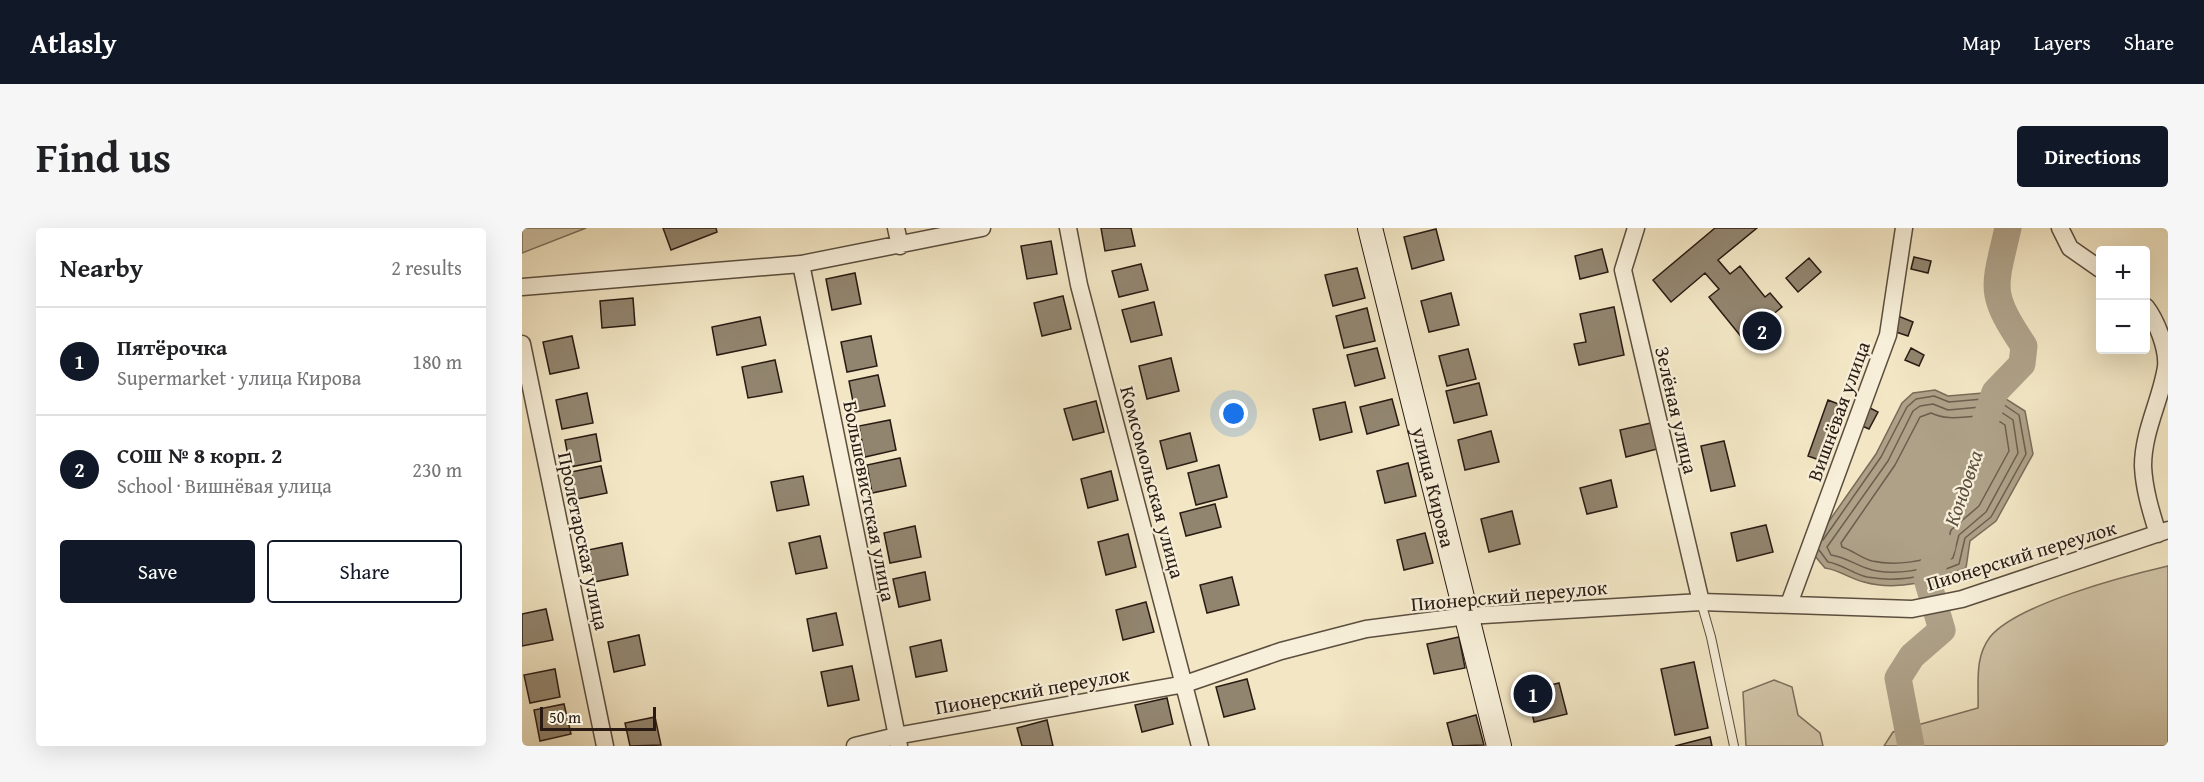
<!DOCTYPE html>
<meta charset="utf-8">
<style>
:root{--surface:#fff;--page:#f6f6f6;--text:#202124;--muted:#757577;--line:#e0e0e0;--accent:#111827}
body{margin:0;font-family:"Gentium Book Plus",serif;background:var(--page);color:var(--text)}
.controls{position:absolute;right:18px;top:18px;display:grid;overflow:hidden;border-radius:6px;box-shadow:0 6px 24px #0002}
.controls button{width:54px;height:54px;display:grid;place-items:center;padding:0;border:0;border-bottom:2px solid var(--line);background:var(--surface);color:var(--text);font:30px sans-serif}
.scale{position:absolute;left:18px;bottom:15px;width:116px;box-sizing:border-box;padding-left:6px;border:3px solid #291b13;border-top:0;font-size:16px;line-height:21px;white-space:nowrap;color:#291b13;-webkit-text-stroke:4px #f7efd9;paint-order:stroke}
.you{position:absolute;left:712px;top:186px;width:21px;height:21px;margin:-15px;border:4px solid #fff;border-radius:50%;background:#1a73e8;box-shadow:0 0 0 9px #1a73e833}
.badge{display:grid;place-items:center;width:39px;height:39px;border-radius:50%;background:var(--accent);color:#fff;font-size:20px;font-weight:700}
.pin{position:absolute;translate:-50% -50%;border:3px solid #fff;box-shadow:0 2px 6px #0006}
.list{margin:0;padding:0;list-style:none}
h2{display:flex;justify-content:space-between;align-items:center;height:78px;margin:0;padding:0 24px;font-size:26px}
h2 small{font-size:20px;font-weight:400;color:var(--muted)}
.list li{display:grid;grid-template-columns:39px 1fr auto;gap:18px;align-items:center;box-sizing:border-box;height:108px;padding:0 24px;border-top:2px solid var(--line)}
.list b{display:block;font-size:22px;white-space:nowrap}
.list p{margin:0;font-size:20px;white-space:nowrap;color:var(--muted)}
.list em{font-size:20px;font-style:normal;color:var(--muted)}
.actions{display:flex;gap:12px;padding:18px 24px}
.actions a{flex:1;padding:14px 0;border:2px solid var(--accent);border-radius:6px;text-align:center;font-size:21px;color:var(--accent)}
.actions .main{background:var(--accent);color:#fff}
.map{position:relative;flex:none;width:1646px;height:518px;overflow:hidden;border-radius:6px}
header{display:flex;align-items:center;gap:36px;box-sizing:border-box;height:84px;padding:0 30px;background:var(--accent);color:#fff}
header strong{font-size:28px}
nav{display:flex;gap:33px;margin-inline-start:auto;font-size:21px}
.intro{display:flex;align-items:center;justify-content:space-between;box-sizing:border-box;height:144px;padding:0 36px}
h1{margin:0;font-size:42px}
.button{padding:15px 27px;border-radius:6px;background:var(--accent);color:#fff;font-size:21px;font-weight:700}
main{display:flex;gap:36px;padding:0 36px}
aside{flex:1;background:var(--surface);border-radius:6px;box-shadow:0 6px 24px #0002}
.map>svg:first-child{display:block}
.green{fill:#d0c3a6;stroke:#7c6f5c;stroke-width:1.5}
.water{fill:#aea188;stroke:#796b59;stroke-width:1.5}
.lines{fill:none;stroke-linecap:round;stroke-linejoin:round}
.shore{stroke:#6c5e4e;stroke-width:1.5}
.river{stroke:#aea188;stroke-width:27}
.building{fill:#92856f;stroke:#291b13;stroke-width:1.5}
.lane-casing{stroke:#5b4e3f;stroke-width:10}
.street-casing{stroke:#5b4e3f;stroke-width:19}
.secondary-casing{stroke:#291b13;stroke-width:26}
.lane{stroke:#f7efd9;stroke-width:8}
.street{stroke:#f7efd9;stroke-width:16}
.secondary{stroke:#f7efd9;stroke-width:24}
.labels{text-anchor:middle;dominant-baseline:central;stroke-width:4.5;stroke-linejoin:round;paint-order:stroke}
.street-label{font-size:20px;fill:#291b13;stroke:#f7efd9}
.water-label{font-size:21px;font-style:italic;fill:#5e5142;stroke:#f7efd9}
</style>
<header>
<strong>Atlasly</strong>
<nav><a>Map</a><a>Layers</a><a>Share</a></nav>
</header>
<div class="intro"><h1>Find us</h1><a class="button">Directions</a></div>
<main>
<aside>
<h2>Nearby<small>2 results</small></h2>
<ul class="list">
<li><span class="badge">1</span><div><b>Пятёрочка</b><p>Supermarket · улица Кирова</p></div><em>180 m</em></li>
<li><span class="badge">2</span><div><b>СОШ № 8 корп. 2</b><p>School · Вишнёвая улица</p></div><em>230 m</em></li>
</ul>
<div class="actions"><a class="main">Save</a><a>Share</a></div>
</aside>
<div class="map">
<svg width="1646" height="518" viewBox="0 0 1646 518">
<rect width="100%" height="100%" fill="#f2e6c4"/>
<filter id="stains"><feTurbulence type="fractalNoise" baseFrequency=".00333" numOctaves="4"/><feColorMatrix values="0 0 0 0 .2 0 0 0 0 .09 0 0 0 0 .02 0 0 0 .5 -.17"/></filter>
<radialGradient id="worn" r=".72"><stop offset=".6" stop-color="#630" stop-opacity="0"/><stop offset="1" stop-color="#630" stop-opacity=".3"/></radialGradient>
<path class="green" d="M0,0h64l-64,25z
M1646,338v180h-284l9,-14 85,-24c1,-24 -4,-50 12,-71 27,-33 135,-61 178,-71z
M1252,452l18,7 6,28 22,18 3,13h-77l-3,-54z"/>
<path class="water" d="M1413,162l13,6 47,-4 30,19 8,43 -37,67 -26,20 -4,27c-32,12 -67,24 -102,14 -14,-3 -24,-12 -39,-14l-11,-13 -1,-11 63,-90 26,-51 11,-10z"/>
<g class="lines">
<path class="shore" d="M1411,176l15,6 44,-4 21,14 5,33 -32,59 -27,23 -6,23c-24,11 -60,20 -87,10 -12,-4 -21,-11 -35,-13l-4,-8 61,-86 25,-50 7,-5z
M1409,185c28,13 48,-7 74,12l4,26 -30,55 -28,24 -6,22c-21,10 -50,14 -73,9 -11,-3 -20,-11 -30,-14l-1,-4 54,-78 25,-48z
M1297,322l9,12c14,2 25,12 39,15 32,6 63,-1 92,-13l6,-26 26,-21 35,-63 -7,-39 -25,-17 -45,4 -15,-6 -18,3 -9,8 -26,50 -58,83"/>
<path class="river" d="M1461,200l12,-36 27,-28 2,-18c-36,-54 -30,-57 -16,-118
M1389,518l-13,-68 14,-22 30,-26 -15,-51 15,-33"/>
</g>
<path class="building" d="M141,0h53l1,4 -46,18z
M579,0h30l4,18 -30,5z
M1193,0h42l-39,32 12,14 10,-8 25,31 5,-4 12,14 -39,32 -34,-42 10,-8 -14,-16 -34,29 -18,-22z
M914,1l8,31 -32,9 -8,-32z
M529,13l6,33 -30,5 -6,-33z
M1080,21l6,23 -28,7 -5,-23z
M1392,29l17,4 -3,12 -17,-4z
M1287,30l12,14 -23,20 -12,-14z
M619,36l7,26 -29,7 -7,-26z
M835,40l8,30 -32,8 -8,-31z
M333,45l6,31 -29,6 -6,-31z
M929,65l8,32 -30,7 -8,-31z
M541,68l8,33 -29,7 -8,-33z
M111,70l2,27 -33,3 -2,-27z
M632,74l8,33 -31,7 -9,-32z
M1092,79l10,48 -45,10 -5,-21 12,-2 -6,-28z
M845,80l8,33 -31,7 -8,-32z
M1376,88l15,6 -5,14 -15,-5z
M238,89l6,28 -49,10 -5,-28z
M50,108l7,32 -29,6 -7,-32z
M349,108l6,30 -30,6 -6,-30z
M855,120l8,30 -30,8 -8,-31z
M1389,120l13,7 -5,11 -14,-6z
M946,121l8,30 -29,7 -8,-30z
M649,130l8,33 -32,8 -8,-33z
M253,132l7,32 -34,6 -6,-31z
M356,147l7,31 -30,6 -6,-31z
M957,155l8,32 -33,8 -8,-32z
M65,165l6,30 -31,6 -6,-29z
M870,171l7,26 -32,9 -7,-27z
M1306,172l18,7 -21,55 -17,-6z
M574,173l8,31 -31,8 -9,-31z
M823,174l7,30 -32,8 -7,-31z
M1346,179l10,5 -9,17 -9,-4z
M368,192l6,30 -31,7 -6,-31z
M1129,195l6,26 -31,8 -6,-27z
M969,203l8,31 -34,8 -7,-30z
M668,205l7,28 -30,8 -7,-28z
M74,206l5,27 -31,6 -5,-27z
M1202,213l11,45 -24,5 -10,-45z
M378,230l6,28 -34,7 -5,-28z
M886,235l8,33 -31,7 -8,-32z
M697,237l8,32 -31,8 -8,-32z
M79,238l6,27 -30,6 -6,-27z
M589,243l7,29 -30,8 -7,-29z
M281,248l6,29 -32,6 -6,-29z
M1089,252l6,27 -30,7 -7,-26z
M693,276l6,23 -35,9 -6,-23z
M990,283l8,33 -31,8 -8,-33z
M1244,297l7,27 -36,9 -6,-28z
M393,298l6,31 -31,6 -6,-30z
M903,305l8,30 -29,7 -7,-30z
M606,306l8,33 -30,8 -8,-33z
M298,308l7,32 -31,6 -7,-31z
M100,315l6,32 -34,7 -6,-32z
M403,344l5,28 -31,7 -6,-28z
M710,349l7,28 -32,8 -7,-28z
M624,374l8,30 -31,8 -7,-30z
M24,381l7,31 -31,6v-32z
M314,385l7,32 -30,6 -6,-32z
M117,407l6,30 -31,7 -6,-30z
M937,409l6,31 -31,6 -7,-30z
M419,412l6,31 -31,6 -6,-30z
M1172,434l14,66 -33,7 -14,-66z
M330,438l7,34 -31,6 -7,-34z
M33,441l5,28 -30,6 -6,-28z
M725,451l8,30 -31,8 -8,-30z
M1037,455l8,31 -33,8 -7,-31z
M645,470l6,26 -31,8 -7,-27z
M42,476l7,30 -31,7 -6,-31z
M954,487l8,30 -31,1 -6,-23z
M133,489l6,28 -31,1 -5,-23z
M525,492l6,26h-31l-5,-18z
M1188,509l2,9h-37z"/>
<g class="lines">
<g class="lane-casing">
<path id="lane" d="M1179,374l10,35 23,109"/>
</g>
<g class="street-casing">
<path id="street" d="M374,0l4,18
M546,0l11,57 121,461
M1114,0l-13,42 78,332
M1538,0l10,20 30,21
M279,36l98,482
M0,59l279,-23 181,-36
M1624,79c10,13 22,42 20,60 -5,33 -23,64 -23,99 1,23 8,46 15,68
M0,116l83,402
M1267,376l99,-269 16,-107
M333,518l41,-10 289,-52 96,-33 85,-22 101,-13 234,-14 211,7 50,-10 206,-69"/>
</g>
<g class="secondary-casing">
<g id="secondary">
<path id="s1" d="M848,0l129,518"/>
</g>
</g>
<use href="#lane" class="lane"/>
<use href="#street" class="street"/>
<use href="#secondary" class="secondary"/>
</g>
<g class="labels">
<g class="street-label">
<text transform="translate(1155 182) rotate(77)">Зелёная улица</text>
<text transform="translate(1316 183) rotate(-70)">Вишнёвая улица</text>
<text transform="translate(631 254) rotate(75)">Комсомольская улица</text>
<text stroke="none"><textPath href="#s1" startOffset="267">улица Кирова</textPath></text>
<text transform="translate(348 273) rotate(79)">Большевистская улица</text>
<text transform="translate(62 313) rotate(78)">Пролетарская улица</text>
<text transform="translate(1499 327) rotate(-17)">Пионерский переулок</text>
<text transform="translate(987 367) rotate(-5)">Пионерский переулок</text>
<text transform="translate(510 462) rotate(-10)">Пионерский переулок</text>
</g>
<g class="water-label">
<text transform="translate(1441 260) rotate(-71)">Кондовка</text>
</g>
</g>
<rect width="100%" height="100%" filter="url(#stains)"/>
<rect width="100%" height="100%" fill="url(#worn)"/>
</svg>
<div class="controls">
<button>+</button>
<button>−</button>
</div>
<div class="scale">50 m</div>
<div class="you"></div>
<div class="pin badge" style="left:1011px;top:466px">1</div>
<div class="pin badge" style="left:1240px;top:103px">2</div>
</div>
</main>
